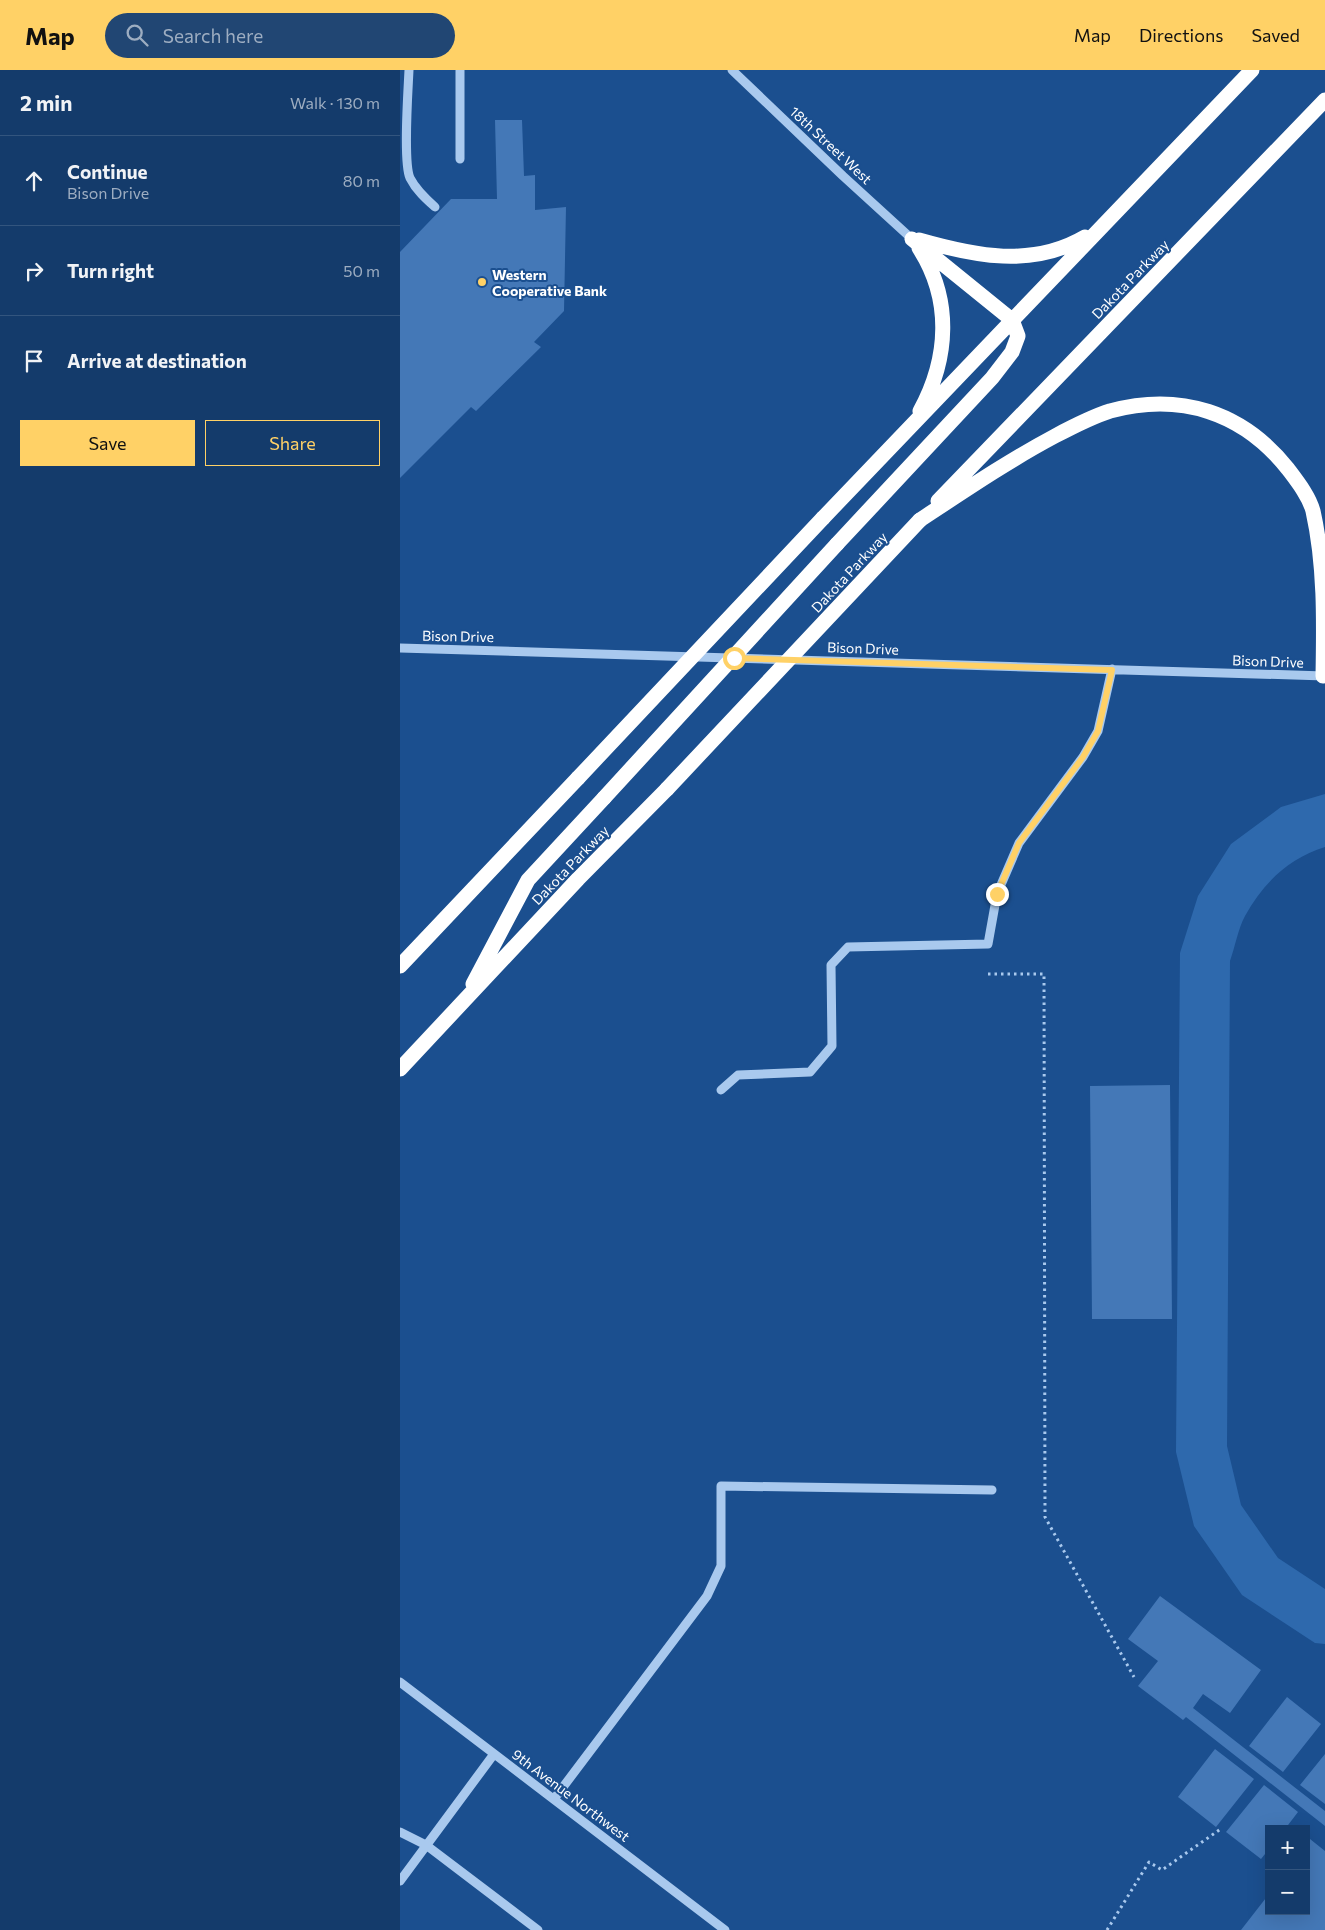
<!DOCTYPE html>
<meta charset="utf-8">
<style>
:root{--surface:#143b6b;--page:#214673;--text:#f1f3f6;--muted:#9dadc1;--line:#33557e;--accent:#ffd166}
body{margin:0;font-family:Commissioner,sans-serif;background:var(--page);color:var(--text)}
.controls{position:absolute;right:15px;bottom:15px;display:grid;overflow:hidden;border-radius:0px;box-shadow:0 5px 20px #0002}
.controls button{width:45px;height:45px;display:grid;place-items:center;padding:0;border:0;border-bottom:1px solid var(--line);background:var(--surface);color:var(--text);font:25px sans-serif}
.stop{position:absolute;width:15px;height:15px;margin:-11px;border:4px solid #ffd166;border-radius:50%;background:#fff}
.stop.end{background:#ffd166;border-color:#fff;box-shadow:0 1px 5px #0008}
.list{margin:0;padding:0;list-style:none}
h2{display:flex;justify-content:space-between;align-items:center;height:65px;margin:0;padding:0 20px;font-size:21px}
h2 small{font-size:16px;font-weight:400;color:var(--muted)}
.list li{display:grid;grid-template-columns:32px 1fr auto;gap:15px;align-items:center;box-sizing:border-box;height:90px;padding:0 20px;border-top:1px solid var(--line)}
.list b{display:block;font-size:19px;white-space:nowrap}
.list p{margin:0;font-size:16px;white-space:nowrap;color:var(--muted)}
.list em{font-size:16px;font-style:normal;color:var(--muted)}
.actions{display:flex;gap:10px;padding:15px 20px}
.actions a{flex:1;padding:11px 0;border:1px solid var(--accent);border-radius:0px;text-align:center;font-size:18px;color:var(--accent)}
.actions .main{background:var(--accent);color:#111}
.icon{flex:none;width:28px;height:28px;fill:none;stroke:currentColor;stroke-width:2;stroke-linecap:round;stroke-linejoin:round}
.map{position:relative;flex:none;width:925px;height:1860px;overflow:hidden}
header{display:flex;align-items:center;gap:30px;box-sizing:border-box;height:70px;padding:0 25px;background:var(--accent);color:#111}
header strong{font-size:24px}
nav{display:flex;gap:28px;margin-inline-start:auto;font-size:18px}
.search{width:350px;height:45px;background:var(--page);display:flex;align-items:center;gap:12px;box-sizing:border-box;padding:0 18px;border-radius:28px;color:var(--muted);font-size:19px}
main{display:flex}
aside{flex:1;background:var(--surface)}
.map>svg:first-child{display:block}
.green{fill:#2e69ad}
.building{fill:#4478b7}
.lines{fill:none;stroke-linecap:round;stroke-linejoin:round}
.path{stroke:#a9c9ee;stroke-width:3;stroke-dasharray:2.5 4;stroke-linecap:butt}
.minor{stroke:#a9c9ee;stroke-width:9}
.highway{stroke:#fff;stroke-width:15}
.highway-bridge{stroke:#fff;stroke-width:15}
.route{stroke:#ffd166;stroke-width:6}
.poi-dot{fill:#ffd166;stroke:#1b4f8f;stroke-width:2}
.labels{text-anchor:middle;dominant-baseline:central;stroke-width:4;stroke-linejoin:round;paint-order:stroke}
.street-label{font-size:14px;fill:#fff;stroke:#1b4f8f}
.poi-label{font-size:14px;font-weight:bold;fill:#fff;stroke:#1b4f8f;text-anchor:start}
</style>
<header>
<strong>Map</strong>
<div class="search"><svg class="icon" aria-label="search" viewBox="0 0 24 24"><circle cx="10" cy="10" r="6"/><path d="M15 15l6 6"/></svg>Search here</div>
<nav><a>Map</a><a>Directions</a><a>Saved</a></nav>
</header>
<main>
<aside>
<h2>2 min<small>Walk · 130 m</small></h2>
<ul class="list">
<li><svg class="icon" aria-label="ahead" viewBox="0 0 24 24"><path d="M12 20V5M6 11l6-6 6 6"/></svg><div><b>Continue</b><p>Bison Drive</p></div><em>80 m</em></li>
<li><svg class="icon" aria-label="right" viewBox="0 0 24 24"><path d="M7 20v-9h11M14 6l5 5-5 5"/></svg><div><b>Turn right</b></div><em>50 m</em></li>
<li><svg class="icon" aria-label="arrive" viewBox="0 0 24 24"><path d="M6 21V4h12l-3 4 3 4H6"/></svg><div><b>Arrive at destination</b></div></li>
</ul>
<div class="actions"><a class="main">Save</a><a>Share</a></div>
</aside>
<div class="map">
<svg width="925" height="1860" viewBox="0 0 925 1860">
<rect width="100%" height="100%" fill="#1b4f8f"/>
<path class="green" d="M925,724v53c-36,11 -62,36 -80,69 -7,13 -10,31 -15,45l-3,485 14,59 37,53 47,31v55l-10,-1 -73,-48 -48,-69 -18,-74 4,-499 18,-57 33,-52 50,-37z"/>
<path class="building" d="M95,50h27l2,56 11,-1v35l31,-3 -2,104 -30,31 7,5 -65,64 -5,-4 -71,71v-226l51,-53h46z
M770,1015l2,234h-80l-2,-233z
M760,1526l101,74 -31,43 -27,-19 -10,14 132,103v15l-139,-109 -3,3 -45,-34 20,-25 -30,-22z
M887,1627l34,27 -38,48 -34,-26z
M815,1679l39,30 -38,48 -38,-30z
M925,1684v50l-25,-19z
M864,1715l34,27 -13,17h-16v20l-8,10 -35,-27z
M910,1769l15,12v79h-84l28,-36v17h37v-66z"/>
<g class="lines">
<path class="path" d="M588,904h56l1,543 89,160
M707,1860l42,-68 13,8 60,-42"/>
<path class="minor" d="M9,0c-1,22 -6,92 1,108 6,12 16,21 25,29
M60,0v89
M332,0l111,106 69,63
M0,578l925,28
M321,1020l17,-15 72,-3 22,-26 -1,-81 17,-18 140,-3 9,-50 22,-51 64,-86 15,-26 14,-62
M0,1612l325,248
M154,1729l153,-203 14,-30v-80l271,4
M0,1762l26,13 112,85
M0,1811l94,-127"/>
<path class="highway" d="M519,170c56,16 113,28 166,-3
M519,178c33,51 30,110 1,163
M538,431l387,-401
M423,448l429,-448
M520,450c44,-29 88,-59 135,-84 17,-9 36,-19 55,-25 70,-19 133,1 178,58 9,12 21,27 25,42 12,54 11,110 10,165
M437,474l155,-166 20,-26 6,-16 -6,-16 -100,-81
M0,896l178,-188
M73,914l55,-104 76,-82
M0,999l178,-190 89,-90"/>
<path class="highway-bridge" d="M178,708l245,-260
M267,719l253,-269
M204,728l233,-254"/>
</g>
<g class="lines">
<path class="route" d="M334,588l378,12 -14,61 -15,26 -64,86 -22,51"/>
</g>
<circle class="poi-dot" cx="82" cy="212" r="5"/>
<g class="labels">
<g class="street-label">
<text transform="translate(431 75) rotate(43)">18th Street West</text>
<text transform="translate(730 209) rotate(-46)">Dakota Parkway</text>
<text transform="translate(449 502) rotate(-47)">Dakota Parkway</text>
<text transform="translate(58 566) rotate(1)">Bison Drive</text>
<text transform="translate(463 578) rotate(2)">Bison Drive</text>
<text transform="translate(868 591) rotate(2)">Bison Drive</text>
<text transform="translate(170 795) rotate(-46)">Dakota Parkway</text>
<text transform="translate(171 1725) rotate(37)">9th Avenue Northwest</text>
</g>
<g class="poi-label">
<text x="92" y="204">Western<tspan x="92" dy="16">Cooperative Bank</tspan></text>
</g>
</g>
</svg>
<div class="controls">
<button>+</button>
<button>−</button>
</div>
<div class="stop" style="left:334px;top:588px"></div>
<div class="stop end" style="left:597px;top:824px"></div>
</div>
</main>
